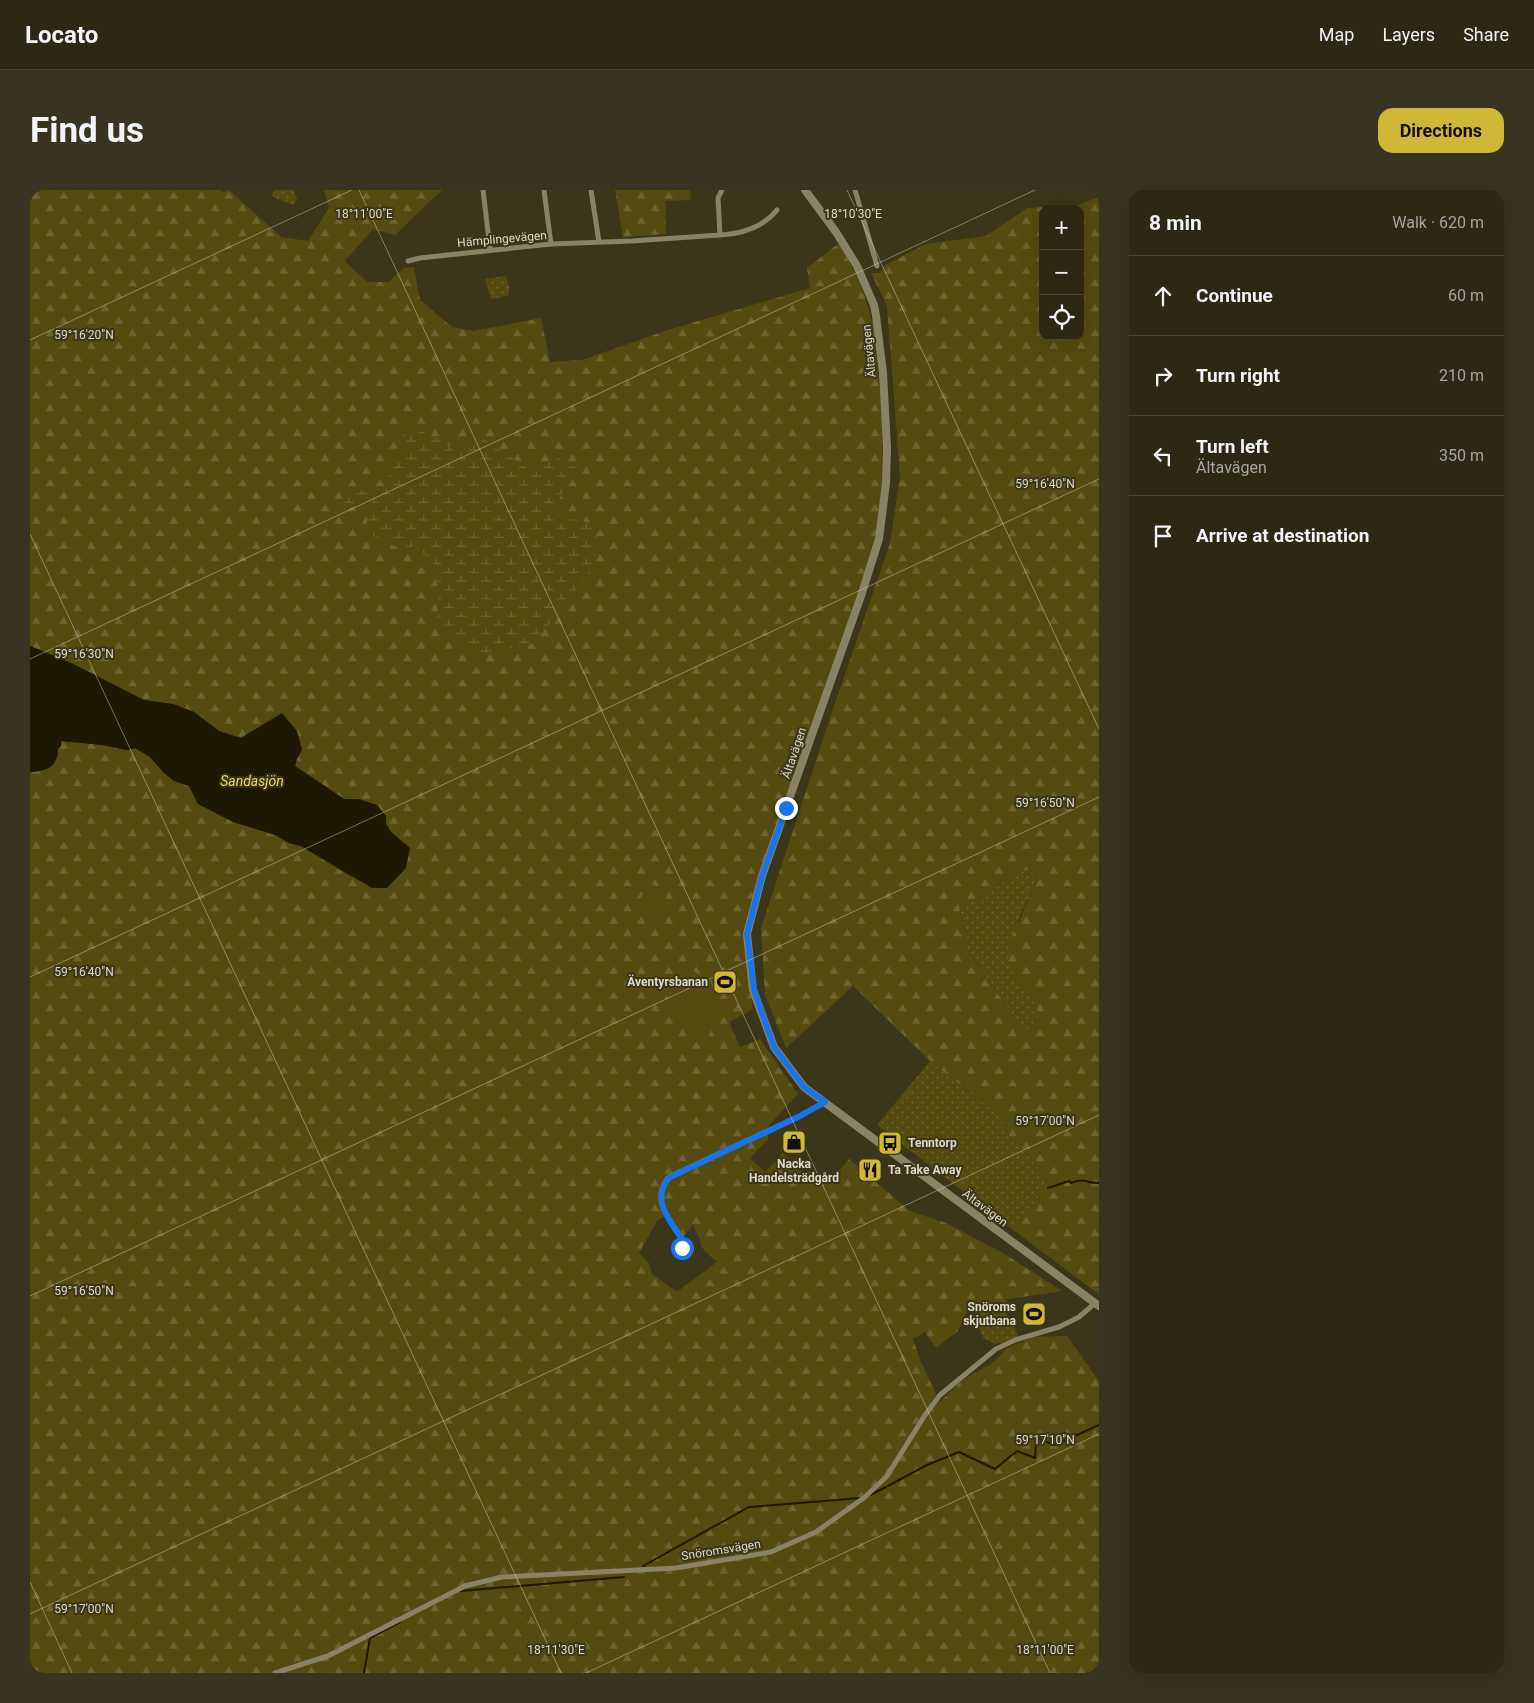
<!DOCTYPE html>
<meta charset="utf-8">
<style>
:root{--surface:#2c2813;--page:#383421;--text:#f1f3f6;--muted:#a6a6a0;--line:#484433;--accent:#d0b736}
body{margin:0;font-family:Roboto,sans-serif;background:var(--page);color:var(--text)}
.controls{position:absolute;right:15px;top:15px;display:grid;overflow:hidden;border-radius:10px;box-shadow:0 5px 20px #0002}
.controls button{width:45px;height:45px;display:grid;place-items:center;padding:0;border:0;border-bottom:1px solid var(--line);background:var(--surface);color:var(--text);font:25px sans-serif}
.stop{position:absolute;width:15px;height:15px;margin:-11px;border:4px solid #1a73e8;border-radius:50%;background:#fff}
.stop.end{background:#1a73e8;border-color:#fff;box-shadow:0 1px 5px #0008}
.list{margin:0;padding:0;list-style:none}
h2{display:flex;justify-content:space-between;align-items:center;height:65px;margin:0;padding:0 20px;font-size:21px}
h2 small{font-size:16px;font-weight:400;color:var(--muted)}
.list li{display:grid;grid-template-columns:32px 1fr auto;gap:15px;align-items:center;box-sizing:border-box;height:80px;padding:0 20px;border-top:1px solid var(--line)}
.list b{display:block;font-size:19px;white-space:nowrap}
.list p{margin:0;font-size:16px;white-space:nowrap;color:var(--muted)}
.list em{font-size:16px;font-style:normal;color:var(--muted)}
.icon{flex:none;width:28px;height:28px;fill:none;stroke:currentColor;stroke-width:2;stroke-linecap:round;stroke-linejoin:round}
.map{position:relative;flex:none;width:1069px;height:1483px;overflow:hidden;border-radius:15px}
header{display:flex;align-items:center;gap:30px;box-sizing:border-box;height:70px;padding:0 25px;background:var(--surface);border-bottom:1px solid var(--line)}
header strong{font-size:24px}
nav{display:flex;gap:28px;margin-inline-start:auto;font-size:18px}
.intro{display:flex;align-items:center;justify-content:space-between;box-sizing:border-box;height:120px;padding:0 30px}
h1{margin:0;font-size:35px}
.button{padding:12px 22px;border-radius:15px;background:var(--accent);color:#111;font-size:18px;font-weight:700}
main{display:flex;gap:30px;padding:0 30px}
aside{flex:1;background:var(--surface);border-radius:15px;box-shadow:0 5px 20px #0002}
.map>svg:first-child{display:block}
.green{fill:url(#green-dots)}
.forest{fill:url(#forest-firs);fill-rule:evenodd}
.wetland{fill:url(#wetland-marsh)}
.pitch{fill:#554a0f}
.water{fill:#1d1802}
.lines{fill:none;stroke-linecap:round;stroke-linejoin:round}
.stream{stroke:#1d1802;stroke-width:2}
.minor{stroke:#898264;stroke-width:5}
.secondary{stroke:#898264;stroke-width:8}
.route{stroke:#1a73e8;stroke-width:6}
.ticks{fill:none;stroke:#dcd9c8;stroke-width:1;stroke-opacity:0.45}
.labels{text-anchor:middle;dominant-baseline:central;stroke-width:4;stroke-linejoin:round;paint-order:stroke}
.street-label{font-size:12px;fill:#dcd9c8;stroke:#3b3519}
.poi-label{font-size:12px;font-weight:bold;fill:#dcd9c8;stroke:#3b3519;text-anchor:end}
.water-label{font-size:14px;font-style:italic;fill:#ecd66b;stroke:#3b3519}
.ticks-label{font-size:12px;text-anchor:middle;fill:#dcd9c8;stroke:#3b3519;stroke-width:4;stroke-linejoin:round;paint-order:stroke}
</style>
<header>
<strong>Locato</strong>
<nav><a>Map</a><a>Layers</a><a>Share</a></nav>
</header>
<div class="intro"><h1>Find us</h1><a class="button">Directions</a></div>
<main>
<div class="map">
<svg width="1069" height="1483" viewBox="0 0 1069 1483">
<defs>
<pattern id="green-dots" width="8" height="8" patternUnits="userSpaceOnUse" patternTransform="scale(1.25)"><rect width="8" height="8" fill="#554a0f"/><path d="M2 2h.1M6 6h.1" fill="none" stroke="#6d6430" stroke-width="1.8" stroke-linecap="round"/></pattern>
<pattern id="forest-firs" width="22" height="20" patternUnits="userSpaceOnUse" patternTransform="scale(1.25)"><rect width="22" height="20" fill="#554a0f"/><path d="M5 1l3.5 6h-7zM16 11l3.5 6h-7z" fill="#6d6430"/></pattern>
<pattern id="wetland-marsh" width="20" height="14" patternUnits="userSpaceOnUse" patternTransform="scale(1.25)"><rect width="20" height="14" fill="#554a0f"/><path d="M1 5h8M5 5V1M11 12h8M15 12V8" fill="none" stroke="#6d6430"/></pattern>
</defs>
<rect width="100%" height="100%" fill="#3b3519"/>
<path class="green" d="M245,0h19l3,10 -4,5 -22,-9z
M475,86c4,5 5,15 3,20l-17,3 -6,-20z
M1000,679l7,11 -19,40 8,69 8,13 5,14 -13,19 -54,-79 -13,-48 28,-14 26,-19z
M900,871l69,54 13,26 24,23 13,21 -37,44 -135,-104z
M976,1109l1,16 8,12 3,10 -22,7 -12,-5 -8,-17 1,-18z"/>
<path class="forest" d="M0,0h190l3,3 6,-3 52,47 27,4 21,-33 -5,-18h118l-47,45 -22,-6 -28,32 22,21h22l14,-14 11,-1 6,33 32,27 21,4 68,-13 9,44 32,-2 86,-30 142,-42 -3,-20 32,-25 18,33 9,24 7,26 9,86 1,79 -6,47 -133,396 9,75 -24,13 11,25 20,-8 38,55 -34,37 5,7 -19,20 15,14 18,-19 16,18 20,2 12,7 18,-21 61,52 36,12 59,31 57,37 -92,14 -12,26 -22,17 -11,-16 -12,7 8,23 19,40 20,-20 35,-21 12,-13 26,-11 34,-1 32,45v292h-1069v-901c27,-2 23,-9 31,-31l41,4 25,5 8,-2 15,9 14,16 10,8 15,5 9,18 77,31 14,8 12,3 50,31 40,-45 -5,-8v-8l-27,-17h-15l-49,-33 2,-7 -78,-28 -25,-19 -21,-8 -29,-4 -73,-37 -41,-17zM635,1026l17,22 11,-13 7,15 1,7 16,15 -40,30 -25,-18 -3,-11 -10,-10 18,-32z
M585,0h75l1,10 -25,1v33l-43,3z
M1069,7v1096l-6,-3 -81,-61 37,-44 -13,-21 -24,-23 -13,-26 -69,-54 -77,-75 -67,62 -21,-53 -4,-67 71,-216 58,-169 10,-66 -13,-171 -16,-33h9l5,-8 41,-21 60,-8 41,-28 51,-3zM1013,19h37v127h-37zM1000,679l7,11 -24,55 -5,14v16l26,37 5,14 -13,19 -54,-79 -13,-48 28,-14 26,-19z"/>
<path class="wetland" d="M375,233l53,26 26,-10 43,29 31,-10 18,9 -25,48 46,9 -2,39 -26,39 -38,42 -48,11 -33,-18 -12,-19 -1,-51 -22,-22 -12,5 -39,-18 10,-34 -29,12 -1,-17 48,-7 -8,-22 21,-14z"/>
<path class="pitch" d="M621,694l16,9 -7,20 -15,4 -6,-17z
M655,775l26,18 10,24 -15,34 -30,-22 -10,-26z"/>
<path class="water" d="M0,456l41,17 73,37 29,4 21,8 25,19 22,7 41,-25 15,18 5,19 -5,9 -2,7 49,33h15l18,6 9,11v8l5,8 19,16 -4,20 -19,20h-15l-71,-42 -12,-3 -14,-8 -42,-13 -35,-18 -9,-18 -15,-5 -10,-8 -14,-16 -15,-9 -8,2 -25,-5 -41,-4v5l-3,3c0,19 -12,22 -28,23z"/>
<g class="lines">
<path class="stream" d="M1018,998l21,-7 2,2c16,-6 15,1 28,0
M984,1264l3,-3 18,7 1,-20 19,7 44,-20
M858,1296l39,-21 32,-13 36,17 17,-14
M840,1305l16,-8
M613,1376l106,-59 112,-9
M430,1401l164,-14
M334,1483l6,-35 30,-16"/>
<path class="minor" d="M453,0l7,59
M514,0l7,54
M561,0l8,52
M825,0l22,76
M690,45c21,-1 43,-8 57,-25
M378,71l12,-3 131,-14 81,-3 88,-6 -2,-37 4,-8
M653,1058l1,-6c-13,-20 -35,-43 -15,-65l131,-61 25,-14
M245,1483l53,-17 137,-70 37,-9 174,-9 95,-16 45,-20 49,-35 22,-21 38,-61 15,-20 56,-46 19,-9 44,-13 20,-10 15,-13"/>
<path class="secondary" d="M775,0l31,42 21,34 17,39 2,11 7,57 4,75 -1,35 -7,56 -18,57 -99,280 -15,58 6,56 21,57 30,40 295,219"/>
</g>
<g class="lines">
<path class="route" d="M652,1058l2,-6c-13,-20 -35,-43 -14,-65l130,-61 25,-14 -21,-15 -30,-40 -20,-57 -7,-56 15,-58 24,-68"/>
</g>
<path class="ticks" d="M329,0l691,1483M817,0l252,539M0,150l322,-150M0,344l531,1139M0,469l1005,-469M0,787l1069,-498M0,1106l1069,-499M0,1392l42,91M0,1424l1069,-499M556,1483l513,-239"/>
<defs>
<g id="stadium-square" transform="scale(1.25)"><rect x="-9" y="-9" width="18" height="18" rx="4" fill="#d0b736" stroke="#3b3519"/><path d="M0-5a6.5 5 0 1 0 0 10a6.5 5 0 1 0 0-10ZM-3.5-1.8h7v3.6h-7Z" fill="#111"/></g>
<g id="shop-square" transform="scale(1.25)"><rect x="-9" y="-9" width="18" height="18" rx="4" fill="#d0b736" stroke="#3b3519"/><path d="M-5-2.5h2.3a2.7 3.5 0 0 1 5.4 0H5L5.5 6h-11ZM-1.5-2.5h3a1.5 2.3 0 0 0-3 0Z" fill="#111"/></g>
<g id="bus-square" transform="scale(1.25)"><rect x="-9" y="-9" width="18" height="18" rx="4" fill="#d0b736" stroke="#3b3519"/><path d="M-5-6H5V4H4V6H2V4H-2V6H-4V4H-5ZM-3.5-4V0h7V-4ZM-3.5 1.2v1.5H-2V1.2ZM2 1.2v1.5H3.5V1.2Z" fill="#111"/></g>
<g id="restaurant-square" transform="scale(1.25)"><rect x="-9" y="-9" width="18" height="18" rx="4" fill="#d0b736" stroke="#3b3519"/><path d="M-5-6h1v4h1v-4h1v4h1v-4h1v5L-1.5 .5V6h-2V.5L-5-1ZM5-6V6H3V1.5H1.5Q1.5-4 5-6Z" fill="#111"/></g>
</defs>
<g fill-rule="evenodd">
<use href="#stadium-square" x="695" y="792"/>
<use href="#shop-square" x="764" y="952"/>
<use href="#bus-square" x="860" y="953"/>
<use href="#restaurant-square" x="840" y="980"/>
<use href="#stadium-square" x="1004" y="1124"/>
</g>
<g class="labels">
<g class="street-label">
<text transform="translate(472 49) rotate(-5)">Hämplingevägen</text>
<text transform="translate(839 161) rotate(-96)">Ältavägen</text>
<text transform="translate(764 563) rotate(-71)">Ältavägen</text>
<text transform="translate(955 1018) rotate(37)">Ältavägen</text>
<text transform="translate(691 1360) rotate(-9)">Snöromsvägen</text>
</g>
<g class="poi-label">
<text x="678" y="792">Äventyrsbanan</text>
<text x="878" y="953" text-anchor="start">Tenntorp</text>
<text x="764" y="974" text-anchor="middle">Nacka<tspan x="764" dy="14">Handelsträdgård</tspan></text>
<text x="858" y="980" text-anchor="start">Ta Take Away</text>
<text x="986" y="1117">Snöroms<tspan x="986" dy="14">skjutbana</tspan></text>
</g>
<g class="water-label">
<text x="222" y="591">Sandasjön</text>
</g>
</g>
<g class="ticks-label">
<text x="334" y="28">18°11'00"E</text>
<text x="823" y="28">18°10'30"E</text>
<text x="54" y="149">59°16'20"N</text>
<text x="1015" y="298">59°16'40"N</text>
<text x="54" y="468">59°16'30"N</text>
<text x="1015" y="617">59°16'50"N</text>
<text x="54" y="786">59°16'40"N</text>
<text x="1015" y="935">59°17'00"N</text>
<text x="54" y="1105">59°16'50"N</text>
<text x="1015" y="1254">59°17'10"N</text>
<text x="54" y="1423">59°17'00"N</text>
<text x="526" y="1464">18°11'30"E</text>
<text x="1015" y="1464">18°11'00"E</text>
</g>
</svg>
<div class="controls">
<button>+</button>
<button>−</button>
<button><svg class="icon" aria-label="locate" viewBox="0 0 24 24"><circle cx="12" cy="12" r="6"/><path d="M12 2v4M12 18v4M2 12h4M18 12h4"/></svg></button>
</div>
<div class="stop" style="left:652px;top:1058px"></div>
<div class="stop end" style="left:756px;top:618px"></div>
</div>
<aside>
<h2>8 min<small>Walk · 620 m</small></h2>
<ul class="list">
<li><svg class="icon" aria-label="ahead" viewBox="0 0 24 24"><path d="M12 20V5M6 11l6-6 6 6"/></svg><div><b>Continue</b></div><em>60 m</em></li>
<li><svg class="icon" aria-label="right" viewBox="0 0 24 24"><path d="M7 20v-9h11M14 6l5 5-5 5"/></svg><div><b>Turn right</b></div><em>210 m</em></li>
<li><svg class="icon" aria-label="left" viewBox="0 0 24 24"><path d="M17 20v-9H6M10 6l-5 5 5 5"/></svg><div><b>Turn left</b><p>Ältavägen</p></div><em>350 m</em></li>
<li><svg class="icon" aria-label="arrive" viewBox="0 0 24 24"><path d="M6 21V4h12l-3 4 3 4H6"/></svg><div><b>Arrive at destination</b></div></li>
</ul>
</aside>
</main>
